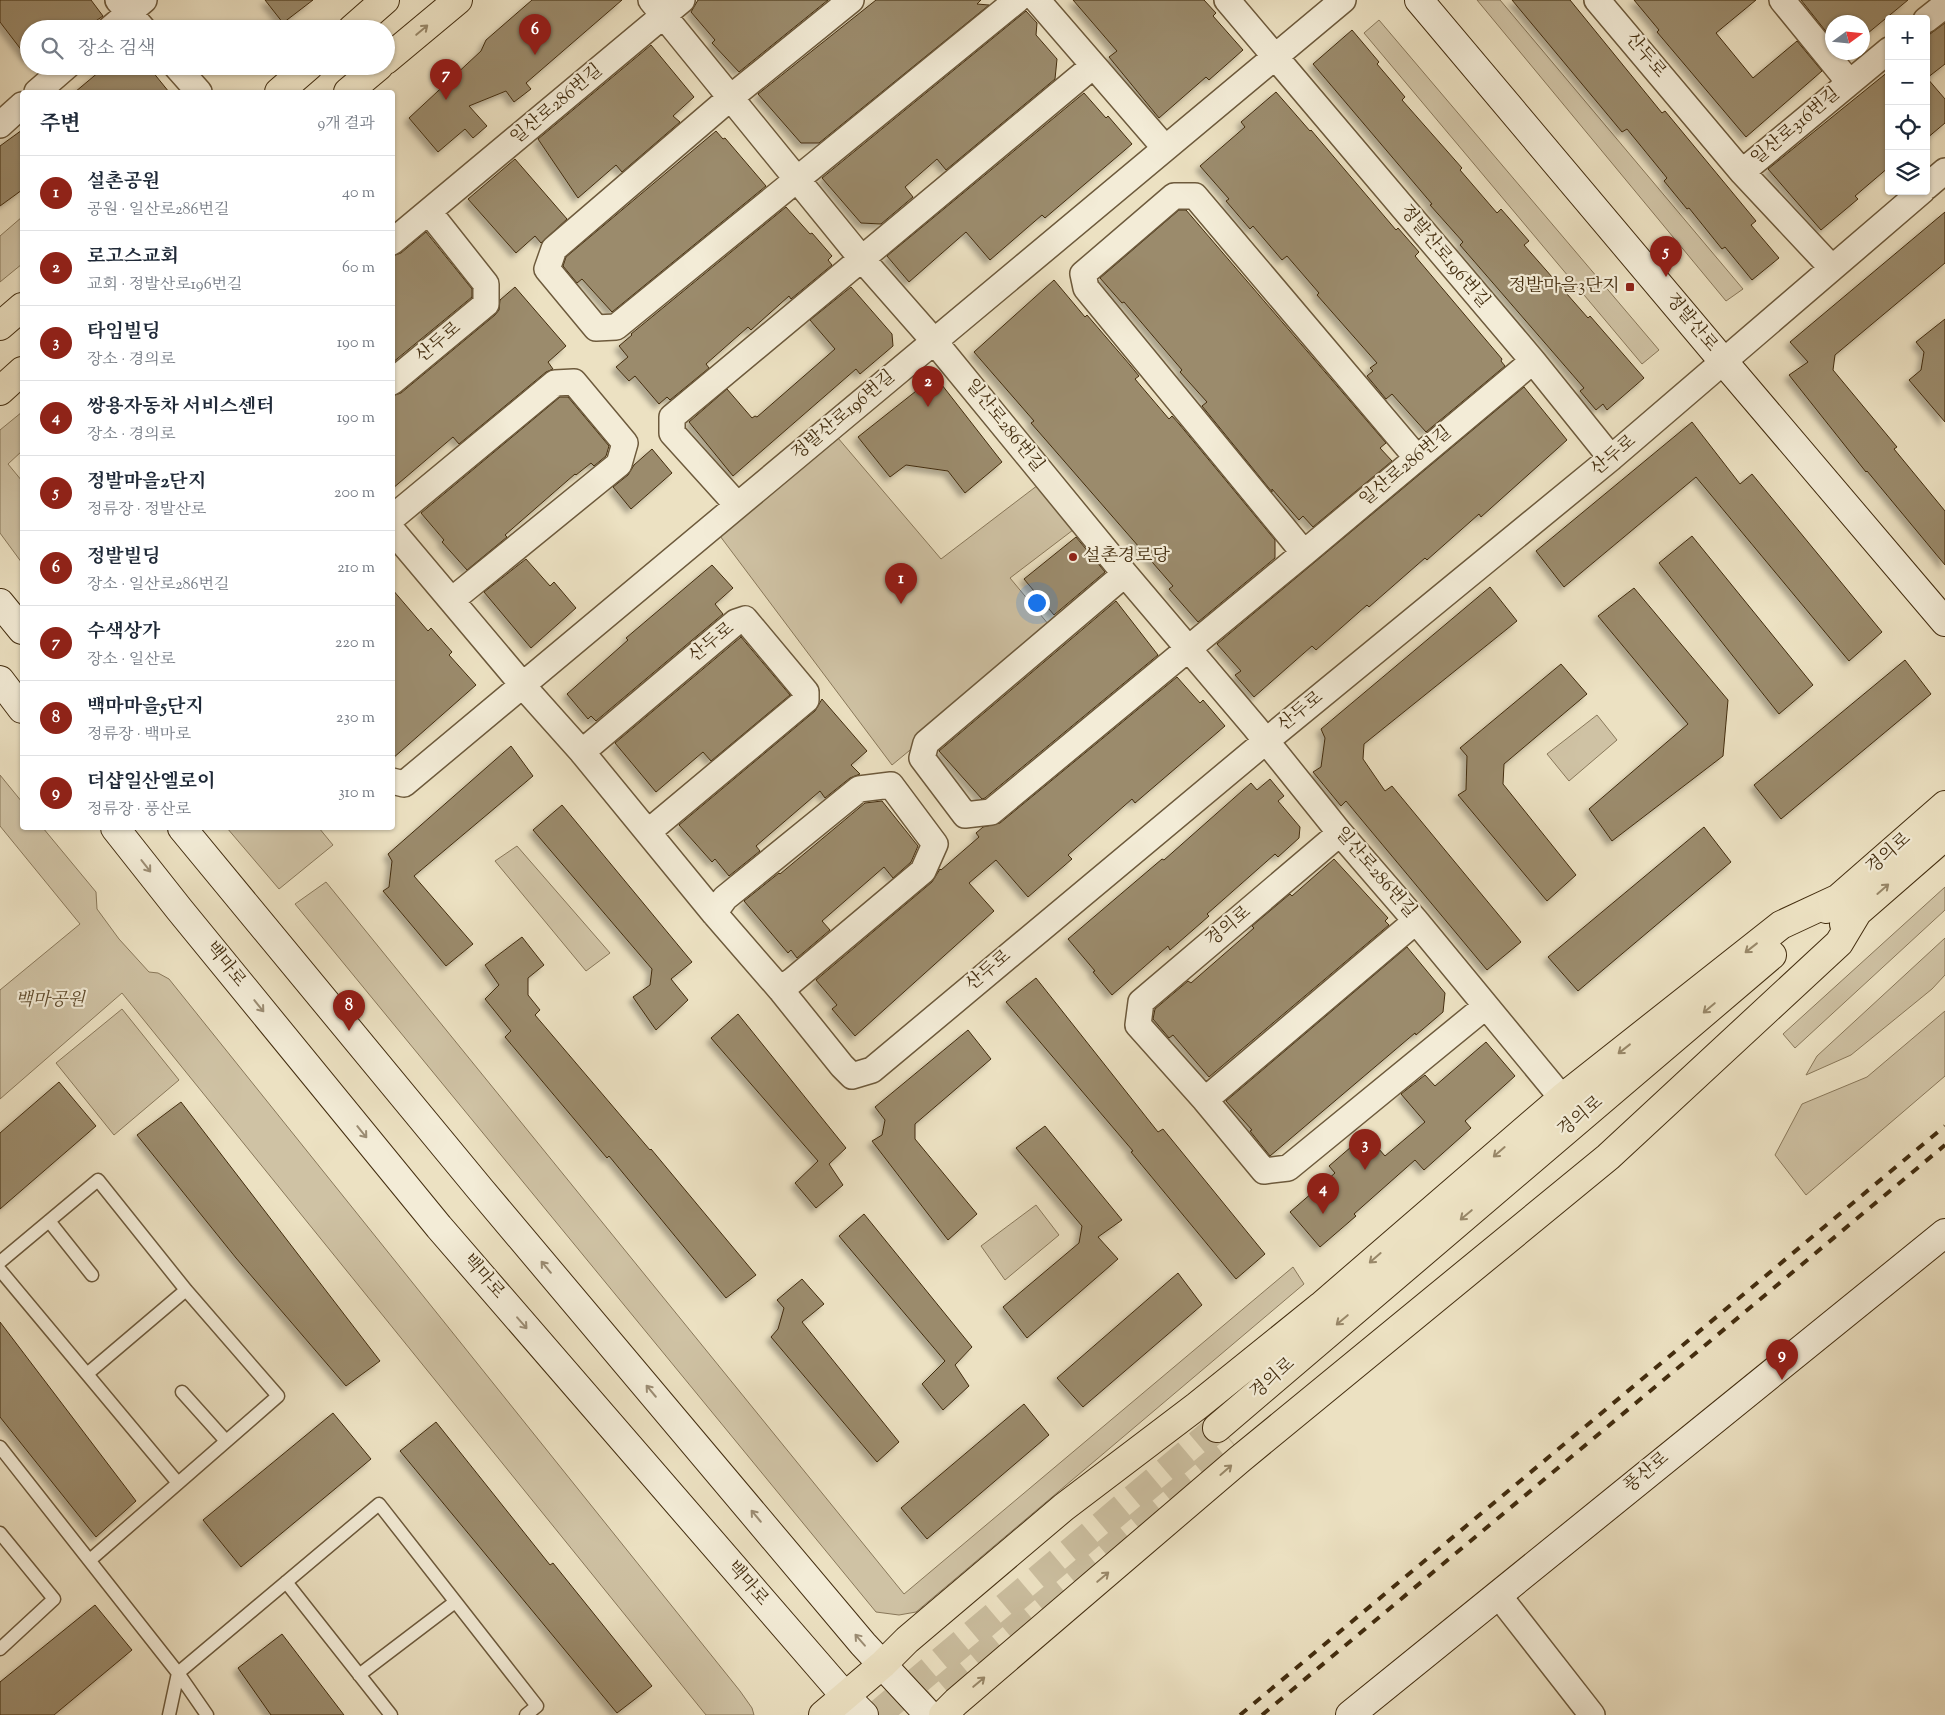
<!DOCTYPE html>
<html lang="ko">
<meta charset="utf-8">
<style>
:root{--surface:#fff;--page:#f2f2f3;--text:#1f2937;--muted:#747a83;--line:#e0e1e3;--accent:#8f2418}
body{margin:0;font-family:"Sorts Mill Goudy","Noto Serif KR",serif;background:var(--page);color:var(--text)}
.controls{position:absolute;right:15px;top:15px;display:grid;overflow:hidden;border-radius:5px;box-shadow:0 1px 4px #0004}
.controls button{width:45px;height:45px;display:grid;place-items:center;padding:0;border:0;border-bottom:1px solid var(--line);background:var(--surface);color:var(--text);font:25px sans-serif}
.compass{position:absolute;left:1825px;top:15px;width:45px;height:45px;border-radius:50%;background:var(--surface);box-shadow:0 1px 4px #0004;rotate:75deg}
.you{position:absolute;left:1036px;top:602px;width:18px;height:18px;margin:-12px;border:4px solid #fff;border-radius:50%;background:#1a73e8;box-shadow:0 0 0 8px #1a73e833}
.badge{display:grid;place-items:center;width:32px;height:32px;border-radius:50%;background:var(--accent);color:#fff;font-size:16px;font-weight:700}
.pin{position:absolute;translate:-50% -41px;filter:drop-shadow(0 1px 2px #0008)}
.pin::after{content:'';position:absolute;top:26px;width:18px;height:15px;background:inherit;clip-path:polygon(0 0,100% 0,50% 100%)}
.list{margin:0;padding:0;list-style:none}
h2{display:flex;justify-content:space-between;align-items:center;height:65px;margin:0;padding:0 20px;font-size:21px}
h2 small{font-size:16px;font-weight:400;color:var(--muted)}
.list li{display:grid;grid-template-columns:32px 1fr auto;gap:15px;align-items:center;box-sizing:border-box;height:75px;padding:0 20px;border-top:1px solid var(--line)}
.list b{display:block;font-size:19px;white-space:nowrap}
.list p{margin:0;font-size:16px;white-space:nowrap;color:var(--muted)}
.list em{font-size:16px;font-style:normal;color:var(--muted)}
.icon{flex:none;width:28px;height:28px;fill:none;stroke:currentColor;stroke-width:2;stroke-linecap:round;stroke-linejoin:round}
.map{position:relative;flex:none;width:1945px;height:1715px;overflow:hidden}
.search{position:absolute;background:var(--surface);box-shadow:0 1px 4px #0004;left:20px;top:20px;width:375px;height:55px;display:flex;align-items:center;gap:12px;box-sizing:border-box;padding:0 18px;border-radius:28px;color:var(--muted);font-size:19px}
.panel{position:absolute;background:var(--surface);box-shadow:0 1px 4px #0004;left:20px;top:90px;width:375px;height:740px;border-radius:5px}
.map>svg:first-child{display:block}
.green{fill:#cfc2a4;stroke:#89785a}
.building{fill:#9b8b6c;stroke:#432d0f;filter:url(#shadow)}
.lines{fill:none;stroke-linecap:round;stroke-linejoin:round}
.primary-tunnel{stroke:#cabd9e;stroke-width:28;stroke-dasharray:28 14;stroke-linecap:butt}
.lane-casing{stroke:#6d5a3c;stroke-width:15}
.street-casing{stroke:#6d5a3c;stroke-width:28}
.secondary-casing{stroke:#432d0f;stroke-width:30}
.primary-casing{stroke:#432d0f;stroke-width:30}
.lane{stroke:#f3ecd7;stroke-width:12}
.street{stroke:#f3ecd7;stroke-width:25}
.secondary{stroke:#f3ecd7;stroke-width:28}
.primary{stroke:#ece1c2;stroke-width:28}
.rail{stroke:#432d0f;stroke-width:4;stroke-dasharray:9 9;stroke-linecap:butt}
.oneway{stroke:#988768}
.oneway2{stroke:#9b8c73}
.poi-dot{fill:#8f2418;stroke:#f3ecd7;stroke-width:2}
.labels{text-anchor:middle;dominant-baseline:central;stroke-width:4.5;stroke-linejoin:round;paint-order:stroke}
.street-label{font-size:18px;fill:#432d0f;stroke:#f3ecd7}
.poi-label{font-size:18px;fill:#432d0f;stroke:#f3ecd7;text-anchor:end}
.park-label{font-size:18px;font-style:italic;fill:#5f4b2d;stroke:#f3ecd7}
</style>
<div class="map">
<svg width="1945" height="1715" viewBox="0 0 1945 1715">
<defs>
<filter id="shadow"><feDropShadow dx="-4.5" dy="4.5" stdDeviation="2.5" flood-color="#0004"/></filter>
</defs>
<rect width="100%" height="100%" fill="#ece1c2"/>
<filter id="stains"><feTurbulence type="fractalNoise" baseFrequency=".004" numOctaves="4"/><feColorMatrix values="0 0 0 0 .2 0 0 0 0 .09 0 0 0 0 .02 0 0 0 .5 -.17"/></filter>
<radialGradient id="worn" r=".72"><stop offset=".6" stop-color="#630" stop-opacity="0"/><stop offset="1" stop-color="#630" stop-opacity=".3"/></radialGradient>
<path class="green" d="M1477,0h23l243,289 -17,12z
M1379,20l280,330 -17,14 -278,-331z
M22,217v47l-22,18v-46z
M22,412v39l-14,13 14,17v82l-22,-30v-103z
M838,438l103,121 97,-74 35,45 -63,48 44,53 -162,134 -172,-229z
M1597,715l20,25 -48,41 -22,-27z
M0,775l22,27v26h21l53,64 1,17 22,30 30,33 9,1 11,6 571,712 12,17 2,7h-48l-584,-722 -122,106v-109l80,-66 -80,-98z
M227,828h92l14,17 -54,44z
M517,846l93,107 -24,18 -91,-110z
M326,882l578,712 389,-327 11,17 -388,328 -17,3 -23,-3 -581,-708z
M1945,887v23l-150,138 -12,-14z
M1945,938v37l-13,14 -81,66 -45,20 11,-19z
M122,1009l57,71 -65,55 -58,-72z
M1945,1011v65l-139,119 -31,-40 27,-51 65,-27z
M1036,1205l23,30 -54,45 -24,-34z"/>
<path class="building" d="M0,0h91l12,16 -19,13h-55v31l-29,-38z
M265,0h48l-30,23z
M532,0h90l-96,83 5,6 -17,13 -8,-11 -37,15 18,20 -14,12 -8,-9 -27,23 -29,-34 72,-67 5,-11z
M698,0h130l-89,72 -27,-29 3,-3 -24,-28z
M876,0h105l-4,4 12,1 -170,138h-18l-43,-49z
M1073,0h131l12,13 -3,3 30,34 -34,30 -3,-3 -47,41 -50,-61 8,-6z
M1512,0h58l92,113 3,-2 91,110 -5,4 28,33 -27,22 -27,-33 -3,2 -33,-41 -2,1 -23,-28 3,-3 -40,-49 -5,3z
M1634,0h122l-40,33 37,45 44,-37 25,30 -76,66 -89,-105 2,-2z
M1801,0h107l-46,38v-16h-30v17z
M1026,11l11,12 -1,12 21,24 -2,20 -109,91 -9,-11 -32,28 8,10 -32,27 -20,-1 -39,-45z
M1945,23v41l-18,14 18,21v24l-19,16v-102z
M1352,30l27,32 -2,2 28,33 -3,3 60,68 -2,2 37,43 4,-4 28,32 -5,4 64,73 2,-2 54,62 -37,32 -4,-6 -7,6 -16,-19 4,-3 -124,-143 3,-3 -33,-37 2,-1 -119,-140z
M651,45l43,52 -21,19 7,6 -58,50 -6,-7 -38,33 -40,-59z
M106,66h42l21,26h-94z
M1889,71v96l-34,29 3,3 -37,31 -53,-61z
M1276,92l34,39 1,-1 85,100 2,-2 21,24 -4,4 87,103 -1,2 4,5 -79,66 -34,-38 -6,5 -19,-23 6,-5 -3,-3 7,-5 -60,-68 2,-2 -32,-37 -5,4 -29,-34 -3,3 -24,-28 3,-2 -29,-33 45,-39 -4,-5z
M1084,93l22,25 2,-2 24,28 -87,74 -3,-3 -52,45 -24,-28 -57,50 -22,-26z
M22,130v60l-22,16v-60z
M716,131l7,8 2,-1 41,48 -154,126 -30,-33 -5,4 -14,-17 3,-9z
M515,159l52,60 -26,24 -6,-7 -19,17 -48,-54z
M786,207l24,27 2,-1 20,23 -4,4 4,5 -41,34 -2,-3 -38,34 -3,-3 -42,37 3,4 -39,32 -3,-3 -8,7 -24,-28 -6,5 -13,-14 12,-10 -9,-11 13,-11 -1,-1z
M1179,210h7l200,233 -6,5 12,13 -79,66 -10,-11 -4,4 -27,-31v3l-70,-86 5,-4 -27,-30 2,-2 -58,-68 -2,1 -22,-25z
M1945,212v51l-110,92 -2,15 64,77 -3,2 51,62v54l-78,-94 -1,1 -77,-97 19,-13 -18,-20z
M426,232l46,57v8l-80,66v-107l9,-3z
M1054,280l31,37 2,-2 43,50 9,11 -4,3 34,40 3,-3 8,9 95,115v18l-77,64 -29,-33 4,-3 -142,-163 3,-2 -60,-69z
M515,287l51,59 -18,16 5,7 -7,3 -87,72 -6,-7 -61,52v-93l9,-3 94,-78 4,-5 1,-10z
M851,287l41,47 1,12 -33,28 -4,-5 -123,107 -44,-54 38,-33 25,29 3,-2 2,1 78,-68 -25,-29z
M1945,319v103l-36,-42 12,-10 3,-18 -8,-10z
M935,376l67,86 -37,31 -17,-22 -42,-6 -16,12 -32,-40z
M1524,387l43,53 -86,77 -2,-3 -52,46 -2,-2 -56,49 -2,-2 -51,45 -4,-4 -58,51 -19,-22 6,-4 -24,-27z
M560,397h8l41,49 -3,10 -12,10 -3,-3 -15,12 -1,-1 -70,61 2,2 -40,33 -25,-28 2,-2 -23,-27z
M1692,422l48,62 12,-10 130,158 -33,29 -153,-184 -132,110 -28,-36z
M652,449l20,24 -41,36 -18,-22 15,-12 6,-10z
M1692,536l121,149 -34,29 -120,-151z
M1076,537l29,35 -51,43 -30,-36z
M526,559l24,27 4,-4 22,26 -45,40 -47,-56z
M712,565l21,23 -18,16 8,10 -127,107 -5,-5 -3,3 -21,-25 61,-54 -2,-2z
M1490,587l27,34 -153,123 -1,15 22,32 7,-5 129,156 -34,28 -141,-169 -5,5 -28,-34 8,-5 4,-29 -4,-9z
M1634,588l94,112 -5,56 -111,85 -23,-32 99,-85 -90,-108z
M392,589l36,42 3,-3 21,24 -3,3 27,30 -84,74z
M1116,601l42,54 -173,143 -3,1 -43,-48z
M741,637l49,58 -79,66 -8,-9 -47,40 -41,-49z
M1905,660l26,34 -150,125 -27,-34z
M1561,664l26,30 -83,70 -1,20 73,91 -29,26 -89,-106 8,-5 1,-34 -7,-8z
M1177,677l23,26 3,-3 22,26 -90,77 -3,-4 -64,56 4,4 -44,38 -32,-37 -27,23 25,28 -139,125 -23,-27 5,-4 -21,-25 116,-98 8,-13 1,1 38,-33 -3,-4 7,-6 17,-4z
M822,699l45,52 -16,14 9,9 -10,4 -25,20 -5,-7 -64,55 4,5 -31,25 -14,-17 -3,3 -33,-37 136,-114z
M511,746l22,30 -119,100 59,68 -27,22 -63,-75 6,-4 3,-26 -4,-7z
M1270,779l14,17 -6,5 22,26 -1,11 -21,19 -3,-3 -68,60 2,2 -39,34 -2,-4 -56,49 -19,-23 2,-1 -27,-32 94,-80 2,1 87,-77 6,7z
M882,801l36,45 -7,16 -18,16 -9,-11 -62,54 8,9 -33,28 -6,-8 -3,3 -44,-52 35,-28 1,1 85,-71z
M562,805l130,157 -21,17 17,21 -32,30 -23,-33 17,-12 2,-16 -119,-139z
M1704,827l27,35 -153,129 -30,-34z
M1334,859l54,59 -3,3 4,4 -180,152 -36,-42 -4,3 -16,-19 2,-10 33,-28 3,2 63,-55 -2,-2 38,-32 2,2z
M522,937l22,28 -16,13v17l12,15 -5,5 115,135 1,-1 105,126 -30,23 -117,-142 -2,2 -102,-121 6,-6 -26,-32 14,-14 -14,-20z
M1407,947l38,46 -2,19 -27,23 -1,-2 -145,123 -20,-25 2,-1 -26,-29z
M1036,978l122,154 5,-3 102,125 -29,25 -105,-127 2,-1 -127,-149z
M738,1014l108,134 -17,16 14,21 -27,23 -21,-25 23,-22 -107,-123z
M968,1030l23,29 -76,65v15l62,75 -29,26 -76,-99 10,-6 3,-15 -10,-13z
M1486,1042l29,34 -50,45 6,7 -47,42 -9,-10 -61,54 2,2 -36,31 -30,-35 45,-39 -6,-7 37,-32 19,22 40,-34 -24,-28 24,-19 10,11z
M59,1082l37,44 -96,83v-76z
M181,1102l199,259 -34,25 -110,-128 -99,-123z
M1045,1126l77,94 -24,17 20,22 -91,79 -24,-31 76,-64 3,-17 -66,-78z
M864,1214l108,133 -17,18 14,21 -26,24 -21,-26 23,-23 -106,-125z
M1178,1273l24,32 -119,102 -26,-29z
M802,1279l22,25 -22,18 97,120 -22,20 -106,-125 7,-8 6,-21 -7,-8z
M0,1322l136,179 -40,36 -96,-120z
M1024,1404l25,31 -122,104 -26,-31z
M333,1413l38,46 -130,108 -38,-47z
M436,1422l114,143 3,-2 99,123 -35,27 -217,-262z
M95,1605l37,45 -78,65h-54v-33z
M282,1634l62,81h-73l-33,-47z"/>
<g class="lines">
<path class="primary-tunnel" d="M877,1715l340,-287
M912,1715l323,-270"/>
<g class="lane-casing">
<path id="lane" d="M49,1221l43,54
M0,1262l98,-82 88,110 92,106 -188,164
M0,1270l178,213
M87,1374l99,-84
M182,1392l44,49
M0,1447l178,226 29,42
M0,1533l54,66 -54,50
M286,1582l105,133
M359,1675l96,-73
M169,1715l9,-42 201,-169 158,202 -11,9"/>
</g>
<g class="street-casing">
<path id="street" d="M118,0l25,29
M651,0l210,258 73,83 191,233 129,152 86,107 76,88 146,177
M851,0l-121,98 -176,151 -7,20 49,59 20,-1 401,-327
M1037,0l128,148
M1227,0l306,361 78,97
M1597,0l145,172 90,96
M1782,0l67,82
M1926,20l19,-15
M110,29l34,-29
M176,66l23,26
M37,92l30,-26
M0,125l22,-20
M1742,172l147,-122
M1926,187l19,-16
M392,242l290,-242
M392,382l94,-78v-20l-57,-72
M737,505l-65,-72v-16l421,-351
M392,518l163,-135 19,-1 51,61 -6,21 -167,136
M392,530l140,166 50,56 132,161 66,76 62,77 10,10 20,-6 394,-329 345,-283 311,-267
M1304,553l-218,-265 -3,-14 91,-78h21l222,262
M1125,574l-199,169 -4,15 43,57 26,-3 313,-259 229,-192
M582,752l154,-130 9,-3 61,73v8l-158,132
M392,781l12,3 939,-784
M1340,833l-199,169 -3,23 67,75 59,71 24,-3 198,-162
M714,913l11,-15 134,-109 32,-4 44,59 -12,27 -131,110 -12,8
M1205,1100l211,-179
M1499,1596l93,119"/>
</g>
<g class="secondary-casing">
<path id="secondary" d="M1419,0l304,361 222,261
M0,603l22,27
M0,680l22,29
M115,828l64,81 260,318 406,469 19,19
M182,828l298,361 383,455 66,71
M1350,1715l595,-482"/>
</g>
<g class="primary-casing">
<path id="primary" d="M352,29l33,-29
M386,60l72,-60
M279,92l30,-26
M348,92l31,-26
M0,326l22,-19
M0,391l22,-20
M1826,909l119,-104
M1844,924l101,-88
M1217,1428l555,-473
M823,1715l60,-51 24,-24 157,-133 133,-101 124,-100 241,-208 219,-173 58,-27
M943,1715l13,-13 284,-243 368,-302 231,-214 18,-30"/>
</g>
<use href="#lane" class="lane"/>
<use href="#street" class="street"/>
<use href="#secondary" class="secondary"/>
<use href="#primary" class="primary"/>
<path class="rail" d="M1240,1715l705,-589
M1262,1715l683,-570"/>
</g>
<defs><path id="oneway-shaft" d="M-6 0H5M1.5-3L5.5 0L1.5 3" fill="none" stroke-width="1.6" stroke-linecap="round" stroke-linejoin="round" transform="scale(1.25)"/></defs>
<g class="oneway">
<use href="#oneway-shaft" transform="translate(422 30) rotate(-40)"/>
<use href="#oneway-shaft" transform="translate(1883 889) rotate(-41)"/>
<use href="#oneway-shaft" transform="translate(1751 948) rotate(142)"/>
<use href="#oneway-shaft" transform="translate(1709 1008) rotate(140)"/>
<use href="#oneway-shaft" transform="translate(1624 1049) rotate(142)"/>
<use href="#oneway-shaft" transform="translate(1499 1152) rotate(139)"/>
<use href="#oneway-shaft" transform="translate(1466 1215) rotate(140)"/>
<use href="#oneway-shaft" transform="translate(1375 1258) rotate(139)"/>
<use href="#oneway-shaft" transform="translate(1342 1320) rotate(140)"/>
<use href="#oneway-shaft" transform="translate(1226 1470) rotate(-41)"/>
<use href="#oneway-shaft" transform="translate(1103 1577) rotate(-40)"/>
<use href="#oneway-shaft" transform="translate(979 1682) rotate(-40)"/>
</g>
<g class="oneway2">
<use href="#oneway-shaft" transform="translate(146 866) rotate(52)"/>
<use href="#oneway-shaft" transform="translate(259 1006) rotate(51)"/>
<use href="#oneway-shaft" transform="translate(362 1132) rotate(51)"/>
<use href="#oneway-shaft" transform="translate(546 1267) rotate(-130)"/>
<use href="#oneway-shaft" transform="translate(522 1323) rotate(49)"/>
<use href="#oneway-shaft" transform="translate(651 1391) rotate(-130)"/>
<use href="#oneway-shaft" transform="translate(756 1516) rotate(-130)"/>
<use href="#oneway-shaft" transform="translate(860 1640) rotate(-131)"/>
</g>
<g class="poi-dot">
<rect x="1625" y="282" width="10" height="10" rx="2.5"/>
<circle cx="1073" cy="557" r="5"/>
</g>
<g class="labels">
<g class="street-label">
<text transform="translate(1645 56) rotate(50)">산두로</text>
<text transform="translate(557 105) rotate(-40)">일산로286번길</text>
<text transform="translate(1796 127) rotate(-40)">일산로316번길</text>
<text transform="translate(1444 257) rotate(50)">정발산로196번길</text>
<text transform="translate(1691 323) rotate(50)">정발산로</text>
<text transform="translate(439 343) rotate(-40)">산두로</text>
<text transform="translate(844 416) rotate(-40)">정발산로196번길</text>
<text transform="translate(1004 426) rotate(51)">일산로286번길</text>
<text transform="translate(1614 456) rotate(-40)">산두로</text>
<text transform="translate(1406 467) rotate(-40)">일산로286번길</text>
<text transform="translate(712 643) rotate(-39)">산두로</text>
<text transform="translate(1301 712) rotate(-39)">산두로</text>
<text transform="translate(1889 854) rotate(-41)">경의로</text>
<text transform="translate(1375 873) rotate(49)">일산로286번길</text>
<text transform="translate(1229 927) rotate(-40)">경의로</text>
<text transform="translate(225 965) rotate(51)">백마로</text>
<text transform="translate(989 971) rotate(-40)">산두로</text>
<text transform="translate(1581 1117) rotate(-40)">경의로</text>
<text transform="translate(483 1277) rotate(49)">백마로</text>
<text transform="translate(1273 1379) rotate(-41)">경의로</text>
<text transform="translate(1647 1473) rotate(-40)">풍산로</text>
<text transform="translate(747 1584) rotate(49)">백마로</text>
</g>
<g class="poi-label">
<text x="1620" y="287">정발마을3단지</text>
<text x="1083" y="557" text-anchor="start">설촌경로당</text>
</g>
<g class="park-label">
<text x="50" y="1001">백마공원</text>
</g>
</g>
<rect width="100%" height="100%" filter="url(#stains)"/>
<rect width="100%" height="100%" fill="url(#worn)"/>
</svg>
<div class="controls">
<button>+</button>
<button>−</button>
<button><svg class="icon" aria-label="locate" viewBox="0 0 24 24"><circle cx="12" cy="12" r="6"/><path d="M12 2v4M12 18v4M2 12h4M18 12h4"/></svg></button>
<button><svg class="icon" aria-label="layers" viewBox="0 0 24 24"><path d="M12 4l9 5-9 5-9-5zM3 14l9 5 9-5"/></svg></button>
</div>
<svg class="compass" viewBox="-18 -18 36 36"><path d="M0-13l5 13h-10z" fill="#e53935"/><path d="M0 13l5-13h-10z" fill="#747a83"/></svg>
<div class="you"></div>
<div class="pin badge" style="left:901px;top:604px">1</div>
<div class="pin badge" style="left:928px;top:407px">2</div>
<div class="pin badge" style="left:1365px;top:1170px">3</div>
<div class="pin badge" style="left:1323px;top:1214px">4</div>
<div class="pin badge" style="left:1666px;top:277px">5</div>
<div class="pin badge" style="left:535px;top:55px">6</div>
<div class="pin badge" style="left:446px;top:100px">7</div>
<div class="pin badge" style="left:349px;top:1031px">8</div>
<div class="pin badge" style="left:1782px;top:1380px">9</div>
<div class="search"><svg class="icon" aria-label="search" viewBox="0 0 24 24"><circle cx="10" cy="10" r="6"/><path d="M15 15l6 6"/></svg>장소 검색</div>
<section class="panel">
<h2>주변<small>9개 결과</small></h2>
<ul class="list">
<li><span class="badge">1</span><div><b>설촌공원</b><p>공원 · 일산로286번길</p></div><em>40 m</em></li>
<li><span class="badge">2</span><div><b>로고스교회</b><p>교회 · 정발산로196번길</p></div><em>60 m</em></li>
<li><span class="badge">3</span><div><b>타임빌딩</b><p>장소 · 경의로</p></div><em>190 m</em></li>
<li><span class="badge">4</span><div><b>쌍용자동차 서비스센터</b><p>장소 · 경의로</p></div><em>190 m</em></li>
<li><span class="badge">5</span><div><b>정발마을2단지</b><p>정류장 · 정발산로</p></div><em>200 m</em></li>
<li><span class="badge">6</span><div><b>정발빌딩</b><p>장소 · 일산로286번길</p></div><em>210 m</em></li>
<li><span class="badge">7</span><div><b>수색상가</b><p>장소 · 일산로</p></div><em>220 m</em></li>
<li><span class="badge">8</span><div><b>백마마을5단지</b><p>정류장 · 백마로</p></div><em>230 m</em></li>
<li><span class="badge">9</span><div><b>더샵일산엘로이</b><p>정류장 · 풍산로</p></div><em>310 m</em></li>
</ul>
</section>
</div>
